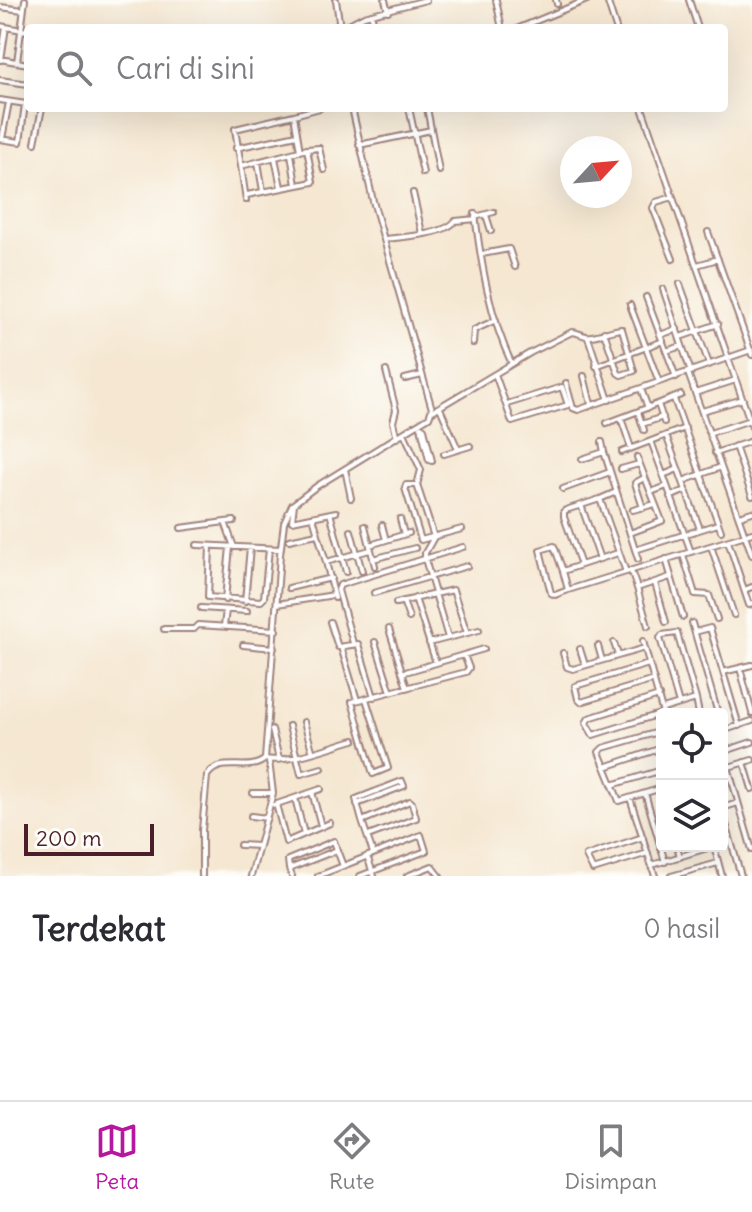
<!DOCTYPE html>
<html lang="id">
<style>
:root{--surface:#fff;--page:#f2f2f3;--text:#2b2b33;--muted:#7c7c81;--line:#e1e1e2;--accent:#b5179e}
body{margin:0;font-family:Delius,sans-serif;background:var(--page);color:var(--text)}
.controls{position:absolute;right:24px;bottom:24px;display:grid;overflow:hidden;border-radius:8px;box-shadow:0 8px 32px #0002}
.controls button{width:72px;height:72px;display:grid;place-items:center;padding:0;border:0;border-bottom:2px solid var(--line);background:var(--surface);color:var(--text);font:40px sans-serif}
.compass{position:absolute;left:560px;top:136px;width:72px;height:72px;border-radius:50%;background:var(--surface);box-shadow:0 8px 32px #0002;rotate:64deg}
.scale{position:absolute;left:24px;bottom:20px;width:130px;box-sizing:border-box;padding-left:8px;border:4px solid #4a1f2b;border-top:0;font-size:22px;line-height:28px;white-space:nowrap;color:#4a1f2b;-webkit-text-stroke:6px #fdfcf7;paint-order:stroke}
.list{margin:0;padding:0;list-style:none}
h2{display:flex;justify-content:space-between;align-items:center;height:104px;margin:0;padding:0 32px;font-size:34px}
h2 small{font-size:26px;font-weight:400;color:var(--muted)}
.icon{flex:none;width:44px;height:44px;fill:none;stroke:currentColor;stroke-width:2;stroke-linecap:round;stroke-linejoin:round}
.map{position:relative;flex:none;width:752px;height:876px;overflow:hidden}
.search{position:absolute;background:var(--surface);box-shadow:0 8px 32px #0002;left:24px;right:24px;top:24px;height:88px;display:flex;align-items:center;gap:20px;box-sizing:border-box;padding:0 28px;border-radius:8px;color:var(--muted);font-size:30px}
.sheet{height:224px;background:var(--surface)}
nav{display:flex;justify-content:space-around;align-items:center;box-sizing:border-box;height:112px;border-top:2px solid var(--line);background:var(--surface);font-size:22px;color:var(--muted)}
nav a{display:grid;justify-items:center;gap:4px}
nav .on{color:var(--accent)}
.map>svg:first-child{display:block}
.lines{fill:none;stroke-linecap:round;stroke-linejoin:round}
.street-casing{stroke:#a0837e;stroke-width:8}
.street{stroke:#fff;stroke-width:4}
</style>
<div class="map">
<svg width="752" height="876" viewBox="0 0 752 876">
<rect width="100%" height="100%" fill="#fdfcf7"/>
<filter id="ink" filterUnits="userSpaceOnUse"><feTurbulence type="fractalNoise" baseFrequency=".0125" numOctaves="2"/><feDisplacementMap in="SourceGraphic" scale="16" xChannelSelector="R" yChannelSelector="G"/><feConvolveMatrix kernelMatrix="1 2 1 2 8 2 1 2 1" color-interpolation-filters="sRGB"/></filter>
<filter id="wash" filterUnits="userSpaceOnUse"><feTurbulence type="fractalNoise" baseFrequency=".006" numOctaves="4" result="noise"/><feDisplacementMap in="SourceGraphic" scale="32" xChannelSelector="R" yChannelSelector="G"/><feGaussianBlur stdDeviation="1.8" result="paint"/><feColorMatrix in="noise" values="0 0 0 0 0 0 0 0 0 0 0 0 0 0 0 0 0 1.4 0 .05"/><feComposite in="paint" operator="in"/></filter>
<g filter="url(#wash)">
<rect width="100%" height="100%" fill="#f5e7d1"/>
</g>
<g filter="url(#ink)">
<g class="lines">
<g class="street-casing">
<path id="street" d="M336,0l4,28
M385,0l3,11
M496,0l5,24
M556,0l1,4
M607,0l9,28
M689,0l9,28
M0,7l23,3
M371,14l4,14
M0,26l28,5
M341,28l23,-12 62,-16
M519,28l68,-28
M0,59l28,5
M1,60l5,-33
M17,62l8,-62
M0,80l28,4
M0,100l26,4
M409,108l14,65
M427,108l12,63
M642,108l110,319
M0,139l20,3 5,-38
M2,139l7,-37
M35,143l7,-35
M359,145l72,-15
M236,148l61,-13
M307,149l12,-1 5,22
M300,151l-6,-36 26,-7
M291,154l5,31
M275,158l6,29
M258,162l5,29
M241,166l5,34
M413,193l9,40
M247,195l66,-13 -6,-33 -66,17 -6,-37 59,-14
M673,197l-17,5 -3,6 20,51
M475,214c6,50 15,104 37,150
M486,215l5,16
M475,217l19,-5
M708,232l44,123
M384,239c18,-2 61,-4 71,-18l21,-2
M482,254l27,-5 6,18
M697,265l21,-6
M680,284l29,80
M663,289l28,83
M646,297l30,80
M630,305l29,77
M660,335l17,-6
M588,337l21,63
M680,337l38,-13
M473,343l1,-13 22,-10
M666,351l16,-5
M596,366l67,-25
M386,371l10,39 -3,12 4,16
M688,373l64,182
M495,374l17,48 56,-17 -6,-18 -55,17
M584,376l7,28
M405,379l17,-4
M566,383l7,25 5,2 173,-60
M641,389l7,19
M695,393l41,-13
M674,399l47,132
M658,404l6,18
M440,408l18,41
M702,411l41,-12
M431,412l99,-59 42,-21c5,0 9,3 14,4 10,2 25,-7 36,-7l12,42 -13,4 -3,-2 -14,-41
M638,412l6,18
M621,418l10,30
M607,423l74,-28
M642,424l21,-7
M421,427l3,2 8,32 -3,-1z
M685,428l-34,13 40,111
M404,433l17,37 -4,15 17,52 -9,16v6l23,79
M710,433l40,-13
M666,435l34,94
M735,446l17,50
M604,452l34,107
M622,452l29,-11
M715,453l37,-12
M444,454l26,-8
M582,459l22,-7 -2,-10
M345,469l6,29
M621,469l18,-5
M663,475l15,-6
M683,481l38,-14
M417,485h-11l-1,3 16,52 41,-11
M563,489l47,-17
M616,492l-16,7 26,73 126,-39
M651,492l16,-6
M670,497l16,-7
M600,499l-31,10 -5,2v6l17,48 37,-12
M294,504l-2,17 44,-9
M581,505l19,54
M643,508l-8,-25 9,-5
M633,510l22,-6
M330,513l16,59
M740,516l12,-4
M313,517l13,45
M400,519l4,15
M225,522l9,-1
M382,525l4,15
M365,526l10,40
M181,528l44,-6 9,25
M351,531l11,40
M630,533l32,-12 -25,-64
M289,540l28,-6
M728,541l21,64 3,-1
M197,545l84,4
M370,545l39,-12
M210,546l-2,51 53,4 3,-3 5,-49
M711,546l23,69
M635,550l83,-26
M683,555l12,39 14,1 8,24
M373,559l42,-11
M666,559l17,58
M581,565l-18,6 5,19 58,-18
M563,571l-9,-25 -14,4 11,43 4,2 13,-5
M631,571l6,17
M655,583l11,39
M289,588l42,-10
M744,590l8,-3
M374,593l93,-27
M335,598l-9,-36 44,-12
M415,598l21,65
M225,600l5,-53
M245,601l5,-53
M403,601l6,17
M396,603l57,-13 14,43
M277,604l57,-9
M201,608l46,3
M330,622l8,25 20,-3 16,53
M692,623l26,91
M224,626l2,-16
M648,626l-11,-38 33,-11
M164,629h30l4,-4 78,5
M389,629l18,59
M695,632l15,-4 29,98
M643,641l20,73
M375,642l16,50
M353,643l-15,-53 2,-5 123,-38
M429,643l50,-13
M614,643l4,12
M243,645l31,3
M598,646l4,14
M341,647l16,53
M580,649l5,16
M563,653l4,14 6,2 72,-21
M649,664l-74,22 3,13 3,3 73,-22
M740,668l12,45
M723,672l29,-7
M402,673l82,-24
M659,696l-70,22 -3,5 7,12 70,-22
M366,699l22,69 -15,6 -21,-72 114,-30 3,-4 -5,-13
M679,704l-19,-66 2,-3 15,-2 19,66
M663,709l33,-10 3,15
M304,722l8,28
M289,726l12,48 21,-6
M272,730l7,29
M662,731l-59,17 -4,4 20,49 43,-13
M722,731l30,-10
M722,752l30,-10
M265,759l15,-204 4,-32 8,-18 25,-19 112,-69 3,-8 -59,-208 -21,-93
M744,762l8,27
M605,767l57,-19
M728,767l24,83
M722,769l30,-9
M612,785l50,-15
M312,792l9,34
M253,793h20
M645,793l20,69
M295,798l9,36
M630,798l25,78
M276,804l10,38 44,-19
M357,804l47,-18
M274,805l47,-16
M722,808l16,-5
M722,810l19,66
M251,816l16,2
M362,821l-6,-22 46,-18 2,5
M368,836l48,-18 -4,-15 -2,-2 -48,20 11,32
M643,837l-57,19 7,14 55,-17
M240,845l19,1
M677,846l3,11
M714,846l8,30
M367,856l7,20
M652,865l62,-19
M289,869l-1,-9 46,-19 3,9
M202,876v-46l5,-54c13,-21 42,-2 58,-17 21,5 67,-13 89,-19
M251,876l22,-83 -4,-32
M292,876l-3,-7 48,-19 6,16
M318,876l103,-41 5,16 -66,25
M407,876l25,-10 8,10
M671,876l47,-13"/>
</g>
<use href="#street" class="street"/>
</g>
</g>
</svg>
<div class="controls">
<button><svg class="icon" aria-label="locate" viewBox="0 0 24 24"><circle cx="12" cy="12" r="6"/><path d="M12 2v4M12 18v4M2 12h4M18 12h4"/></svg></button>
<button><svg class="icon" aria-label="layers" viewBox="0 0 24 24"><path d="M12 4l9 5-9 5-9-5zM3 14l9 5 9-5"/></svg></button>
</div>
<svg class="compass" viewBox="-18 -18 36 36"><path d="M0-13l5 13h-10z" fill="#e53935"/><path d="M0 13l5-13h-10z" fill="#7c7c81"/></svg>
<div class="scale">200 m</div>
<div class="search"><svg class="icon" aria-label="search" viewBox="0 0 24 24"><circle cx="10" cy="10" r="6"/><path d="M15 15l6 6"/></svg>Cari di sini</div>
</div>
<section class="sheet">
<h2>Terdekat<small>0 hasil</small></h2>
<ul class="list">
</ul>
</section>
<nav>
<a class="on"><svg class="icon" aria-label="map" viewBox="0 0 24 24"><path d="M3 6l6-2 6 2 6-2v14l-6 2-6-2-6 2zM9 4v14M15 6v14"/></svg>Peta</a>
<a><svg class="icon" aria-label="directions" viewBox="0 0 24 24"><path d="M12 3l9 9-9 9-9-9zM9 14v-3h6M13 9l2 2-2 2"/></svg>Rute</a>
<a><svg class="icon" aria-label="saved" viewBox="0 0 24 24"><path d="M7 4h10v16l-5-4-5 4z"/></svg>Disimpan</a>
</nav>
